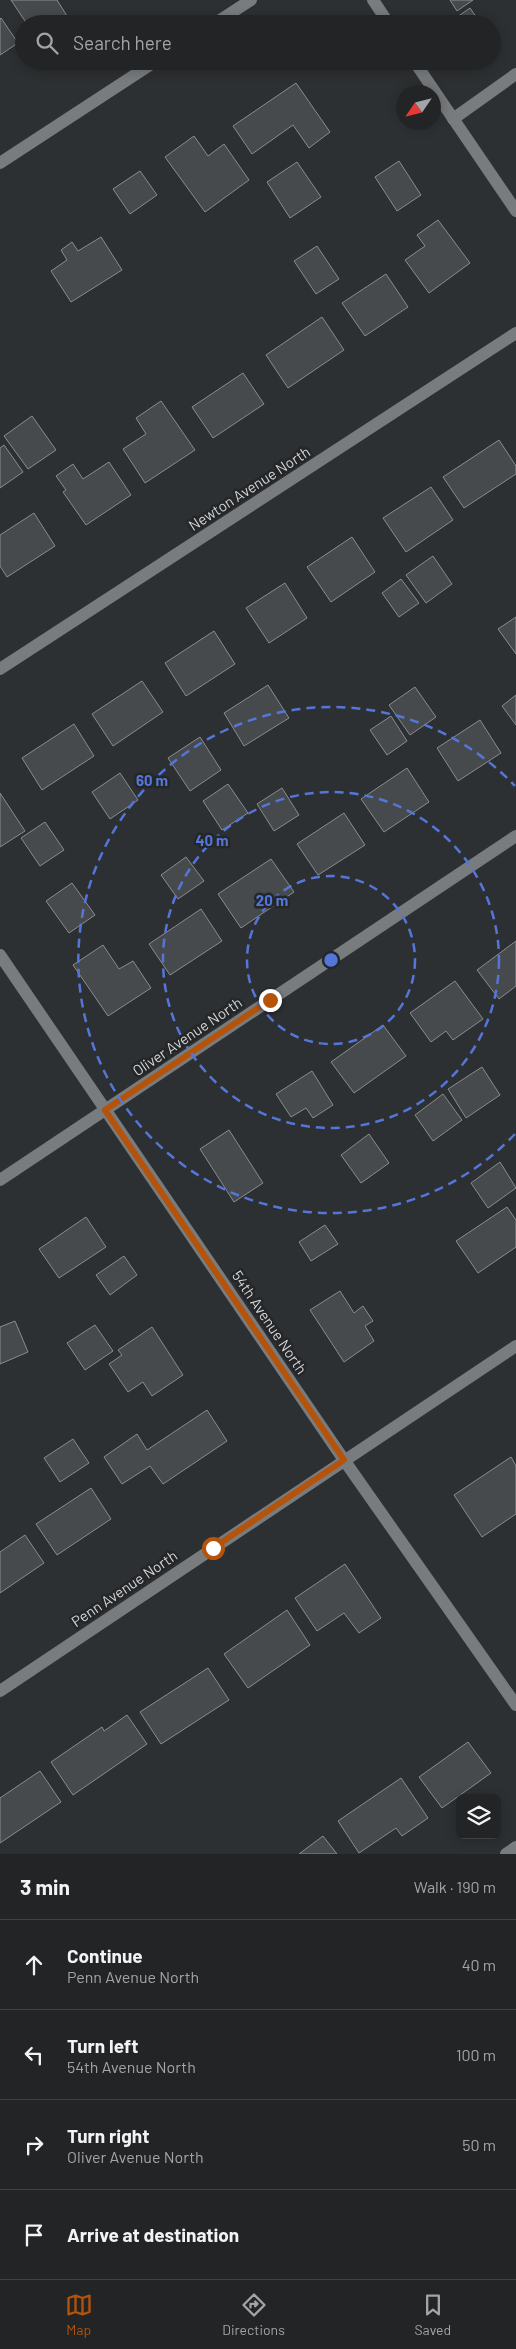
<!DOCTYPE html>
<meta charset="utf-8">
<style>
:root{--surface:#222426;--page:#2e3032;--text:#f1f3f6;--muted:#a2a4a7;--line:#3f4143;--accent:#b45309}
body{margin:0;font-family:Barlow,sans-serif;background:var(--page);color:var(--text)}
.controls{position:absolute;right:15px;bottom:15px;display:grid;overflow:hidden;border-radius:8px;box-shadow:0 2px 12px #0003}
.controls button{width:45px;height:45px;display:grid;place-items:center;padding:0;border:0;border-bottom:1px solid var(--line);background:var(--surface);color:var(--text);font:25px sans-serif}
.compass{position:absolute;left:396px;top:85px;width:45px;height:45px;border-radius:50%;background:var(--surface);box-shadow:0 2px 12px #0003;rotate:235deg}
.stop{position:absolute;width:15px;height:15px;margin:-11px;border:4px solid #b45309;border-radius:50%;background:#fff}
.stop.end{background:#b45309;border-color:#fff;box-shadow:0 1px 5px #0008}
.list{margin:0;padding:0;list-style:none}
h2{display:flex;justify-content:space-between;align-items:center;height:65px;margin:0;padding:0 20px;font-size:21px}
h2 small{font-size:16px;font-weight:400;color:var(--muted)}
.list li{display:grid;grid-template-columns:32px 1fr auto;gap:15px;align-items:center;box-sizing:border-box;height:90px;padding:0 20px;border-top:1px solid var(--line)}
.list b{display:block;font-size:19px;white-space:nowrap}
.list p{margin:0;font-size:16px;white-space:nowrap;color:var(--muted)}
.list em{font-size:16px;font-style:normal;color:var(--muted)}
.icon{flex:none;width:28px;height:28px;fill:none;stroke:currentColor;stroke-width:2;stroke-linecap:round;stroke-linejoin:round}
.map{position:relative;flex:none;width:516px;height:1854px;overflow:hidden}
.search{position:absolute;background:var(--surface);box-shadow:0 2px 12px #0003;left:15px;right:15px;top:15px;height:55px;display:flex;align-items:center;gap:12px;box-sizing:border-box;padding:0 18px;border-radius:28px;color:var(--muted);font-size:19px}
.sheet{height:425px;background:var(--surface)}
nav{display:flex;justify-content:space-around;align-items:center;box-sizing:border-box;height:70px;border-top:1px solid var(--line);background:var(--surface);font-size:14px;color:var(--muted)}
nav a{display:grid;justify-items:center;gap:2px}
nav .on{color:var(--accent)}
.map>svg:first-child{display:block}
.building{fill:#474a4c;stroke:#898d8f}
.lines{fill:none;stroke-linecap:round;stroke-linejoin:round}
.lane{stroke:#787c7e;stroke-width:12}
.street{stroke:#787c7e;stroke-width:12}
.route{stroke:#b45309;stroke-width:6}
.ring{fill:none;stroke:#5476d8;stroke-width:2.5;stroke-dasharray:9 6}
.labels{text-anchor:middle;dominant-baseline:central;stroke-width:5;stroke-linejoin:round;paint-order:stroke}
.street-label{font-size:15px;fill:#d4d5d7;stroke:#242628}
.centre{fill:#5476d8;stroke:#242628;stroke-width:2.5}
.ring-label{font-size:15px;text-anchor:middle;font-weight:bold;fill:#5476d8;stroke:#242628;stroke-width:5;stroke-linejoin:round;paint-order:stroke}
</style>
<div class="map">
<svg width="516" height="1854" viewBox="0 0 516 1854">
<rect width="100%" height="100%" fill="#2d3032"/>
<path class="building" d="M11,0h46l10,16 -11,8h-29z
M450,0h23l-16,11z
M470,8l11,16h-34z
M1,18l17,25 -18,12v-36z
M296,83l34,49 -21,16 -16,-23 -41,29 -19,-28z
M194,136l14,20 16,-12 25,36 -44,32 -40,-55z
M399,161l22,34 -24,16 -22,-34z
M297,162l24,35 -31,21 -23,-36z
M140,171l17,24 -27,19 -17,-25z
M438,220l32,43 -41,30 -24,-33 20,-14 -8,-11z
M101,237l21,33 -51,32 -20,-31 16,-11 -6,-10 11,-8 6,9z
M317,246l22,33 -23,15 -22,-33z
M386,274l22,33 -43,29 -23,-33z
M322,317l22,33 -56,38 -22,-33z
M243,373l21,31 -51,34 -21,-31z
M161,401l34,49 -50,33 -22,-34 23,-15 -10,-16z
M32,416l24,34 -28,19 -24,-33z
M499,440l17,26v8l-52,34 -21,-31z
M4,445l19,27 -23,16v-40z
M109,462l22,33 -45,30 -23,-33 3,-2 -10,-14 17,-12 10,15z
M431,487l22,33 -47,32 -23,-34z
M34,513l21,33 -48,31 -7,-11v-31z
M352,537l23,35 -44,30 -24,-35z
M433,556l19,28 -26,19 -20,-28z
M401,579l18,24 -20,14 -17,-24z
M285,583l22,35 -38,25 -23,-35z
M516,617v37l-18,-25z
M214,631l21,33 -49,32 -21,-33z
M142,681l21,31 -50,34 -21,-32z
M268,685l21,33 -45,28 -20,-33z
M415,687l21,30 -26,18 -21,-30z
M516,695v30l-14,-19z
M391,716l16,25 -20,14 -17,-25z
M480,720l21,33 -43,28 -21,-33z
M74,724l20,32 -52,34 -20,-32z
M200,737l21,33 -31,21 -22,-33z
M407,768l22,34 -45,30 -23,-33z
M120,773l18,27 -28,19 -18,-27z
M228,784l20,29 -26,17 -19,-29z
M282,788l17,27 -25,16 -17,-27z
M0,793l25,38 -25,16z
M344,813l21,32 -47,30 -21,-31z
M45,822l19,28 -24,16 -19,-28z
M186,857l18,24 -26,18 -17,-24z
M271,859l23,33 -53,36 -23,-34z
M72,883l23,32 -26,18 -23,-32z
M201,909l21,32 -52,34 -21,-31z
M516,941v45l-17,13 -22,-29z
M103,945l16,24 14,-8 18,27 -43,28 -35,-51z
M455,981l28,38 -30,21 -7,-9 -15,11 -21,-29z
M383,1025l23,31 -52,37 -23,-31z
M482,1067l18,28 -34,23 -18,-29z
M312,1071l21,34 -20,13 -7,-10 -15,9 -15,-23z
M443,1094l19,26 -29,21 -18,-26z
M229,1130l34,53 -29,19 -34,-53z
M369,1134l20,29 -28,20 -20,-28z
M500,1162l16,26 -28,20 -17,-25z
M507,1207l9,13v27l-38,26 -22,-32z
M86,1217l20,30 -47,31 -20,-29z
M325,1225l13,19 -27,17 -12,-19z
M124,1256l13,19 -27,20 -14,-20z
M340,1291l14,22 9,-7 10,15 -8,5 9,15 -30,21 -34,-52z
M15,1321l13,31 -28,12v-37z
M95,1325l18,26 -28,19 -18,-27z
M152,1327l31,48 -31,21 -9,-14 -15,10 -19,-28 13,-9 -4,-5z
M207,1410l20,31 -64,43 -13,-18 -28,18 -18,-27 33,-23 10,16z
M73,1439l16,24 -29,19 -16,-24z
M511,1457l5,9v48l-34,23 -28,-42z
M91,1488l20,31 -54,36 -21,-31z
M25,1535l19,28 -44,30v-41z
M345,1564l36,54 -22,15 -15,-20 -27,18 -22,-33z
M287,1610l23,35 -62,43 -24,-34z
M208,1668l21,32 -68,44 -21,-32z
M127,1715l20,29 -74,51 -22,-33 51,-35 2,4z
M468,1742l23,31 -49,35 -23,-31z
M40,1771l21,31 -61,41v-45z
M401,1778l27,40 -26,18 -6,-8 -37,25 -21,-32z
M323,1836l14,18h-38z"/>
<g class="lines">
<path class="lane" d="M453,119l63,-45"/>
<path class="street" d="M373,0l16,24
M214,24l37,-24
M414,61l102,150
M0,163l156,-102
M0,669l516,-336
M0,955l344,505 172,245
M0,1180l516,-344
M0,1691l516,-345
M506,1854l10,-7"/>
</g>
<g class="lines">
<path class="route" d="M213,1548l131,-88 -239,-350 165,-110"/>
</g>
<g class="ring">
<circle cx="331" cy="960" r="84"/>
<circle cx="331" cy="960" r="168"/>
<path d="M515 1134A253 253 0 1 1 515 786"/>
</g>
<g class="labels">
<g class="street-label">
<text transform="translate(249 488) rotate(-33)">Newton Avenue North</text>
<text transform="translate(187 1036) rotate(-34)">Oliver Avenue North</text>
<text transform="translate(270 1322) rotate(56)">54th Avenue North</text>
<text transform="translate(124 1588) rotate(-34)">Penn Avenue North</text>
</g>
</g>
<circle cx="331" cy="960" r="8" class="centre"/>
<g class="ring-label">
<text x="152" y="786">60 m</text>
<text x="212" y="846">40 m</text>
<text x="272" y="906">20 m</text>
</g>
</svg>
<div class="controls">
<button><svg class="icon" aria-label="layers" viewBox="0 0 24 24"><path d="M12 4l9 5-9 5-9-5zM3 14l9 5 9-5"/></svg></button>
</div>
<svg class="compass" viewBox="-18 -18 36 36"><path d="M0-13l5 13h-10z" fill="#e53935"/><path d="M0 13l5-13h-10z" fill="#a2a4a7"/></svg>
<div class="stop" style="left:213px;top:1548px"></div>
<div class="stop end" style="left:270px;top:1000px"></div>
<div class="search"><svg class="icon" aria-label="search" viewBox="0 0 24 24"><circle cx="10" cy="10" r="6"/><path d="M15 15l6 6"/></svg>Search here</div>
</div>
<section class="sheet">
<h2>3 min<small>Walk · 190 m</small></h2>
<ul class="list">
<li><svg class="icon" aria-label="ahead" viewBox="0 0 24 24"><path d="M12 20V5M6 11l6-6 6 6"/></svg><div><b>Continue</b><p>Penn Avenue North</p></div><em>40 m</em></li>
<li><svg class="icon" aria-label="left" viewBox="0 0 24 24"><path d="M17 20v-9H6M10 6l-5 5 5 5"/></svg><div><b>Turn left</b><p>54th Avenue North</p></div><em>100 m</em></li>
<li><svg class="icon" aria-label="right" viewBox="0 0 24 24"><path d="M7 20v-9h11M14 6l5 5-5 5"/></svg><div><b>Turn right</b><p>Oliver Avenue North</p></div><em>50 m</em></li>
<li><svg class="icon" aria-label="arrive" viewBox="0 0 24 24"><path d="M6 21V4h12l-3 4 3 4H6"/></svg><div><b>Arrive at destination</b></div></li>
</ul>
</section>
<nav>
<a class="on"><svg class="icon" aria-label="map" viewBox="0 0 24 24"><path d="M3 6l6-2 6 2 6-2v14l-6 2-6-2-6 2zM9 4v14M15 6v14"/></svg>Map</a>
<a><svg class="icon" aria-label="directions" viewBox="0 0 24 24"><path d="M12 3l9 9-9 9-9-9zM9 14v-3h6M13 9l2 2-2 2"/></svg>Directions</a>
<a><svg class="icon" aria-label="saved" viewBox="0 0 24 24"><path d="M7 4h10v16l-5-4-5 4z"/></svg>Saved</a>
</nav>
